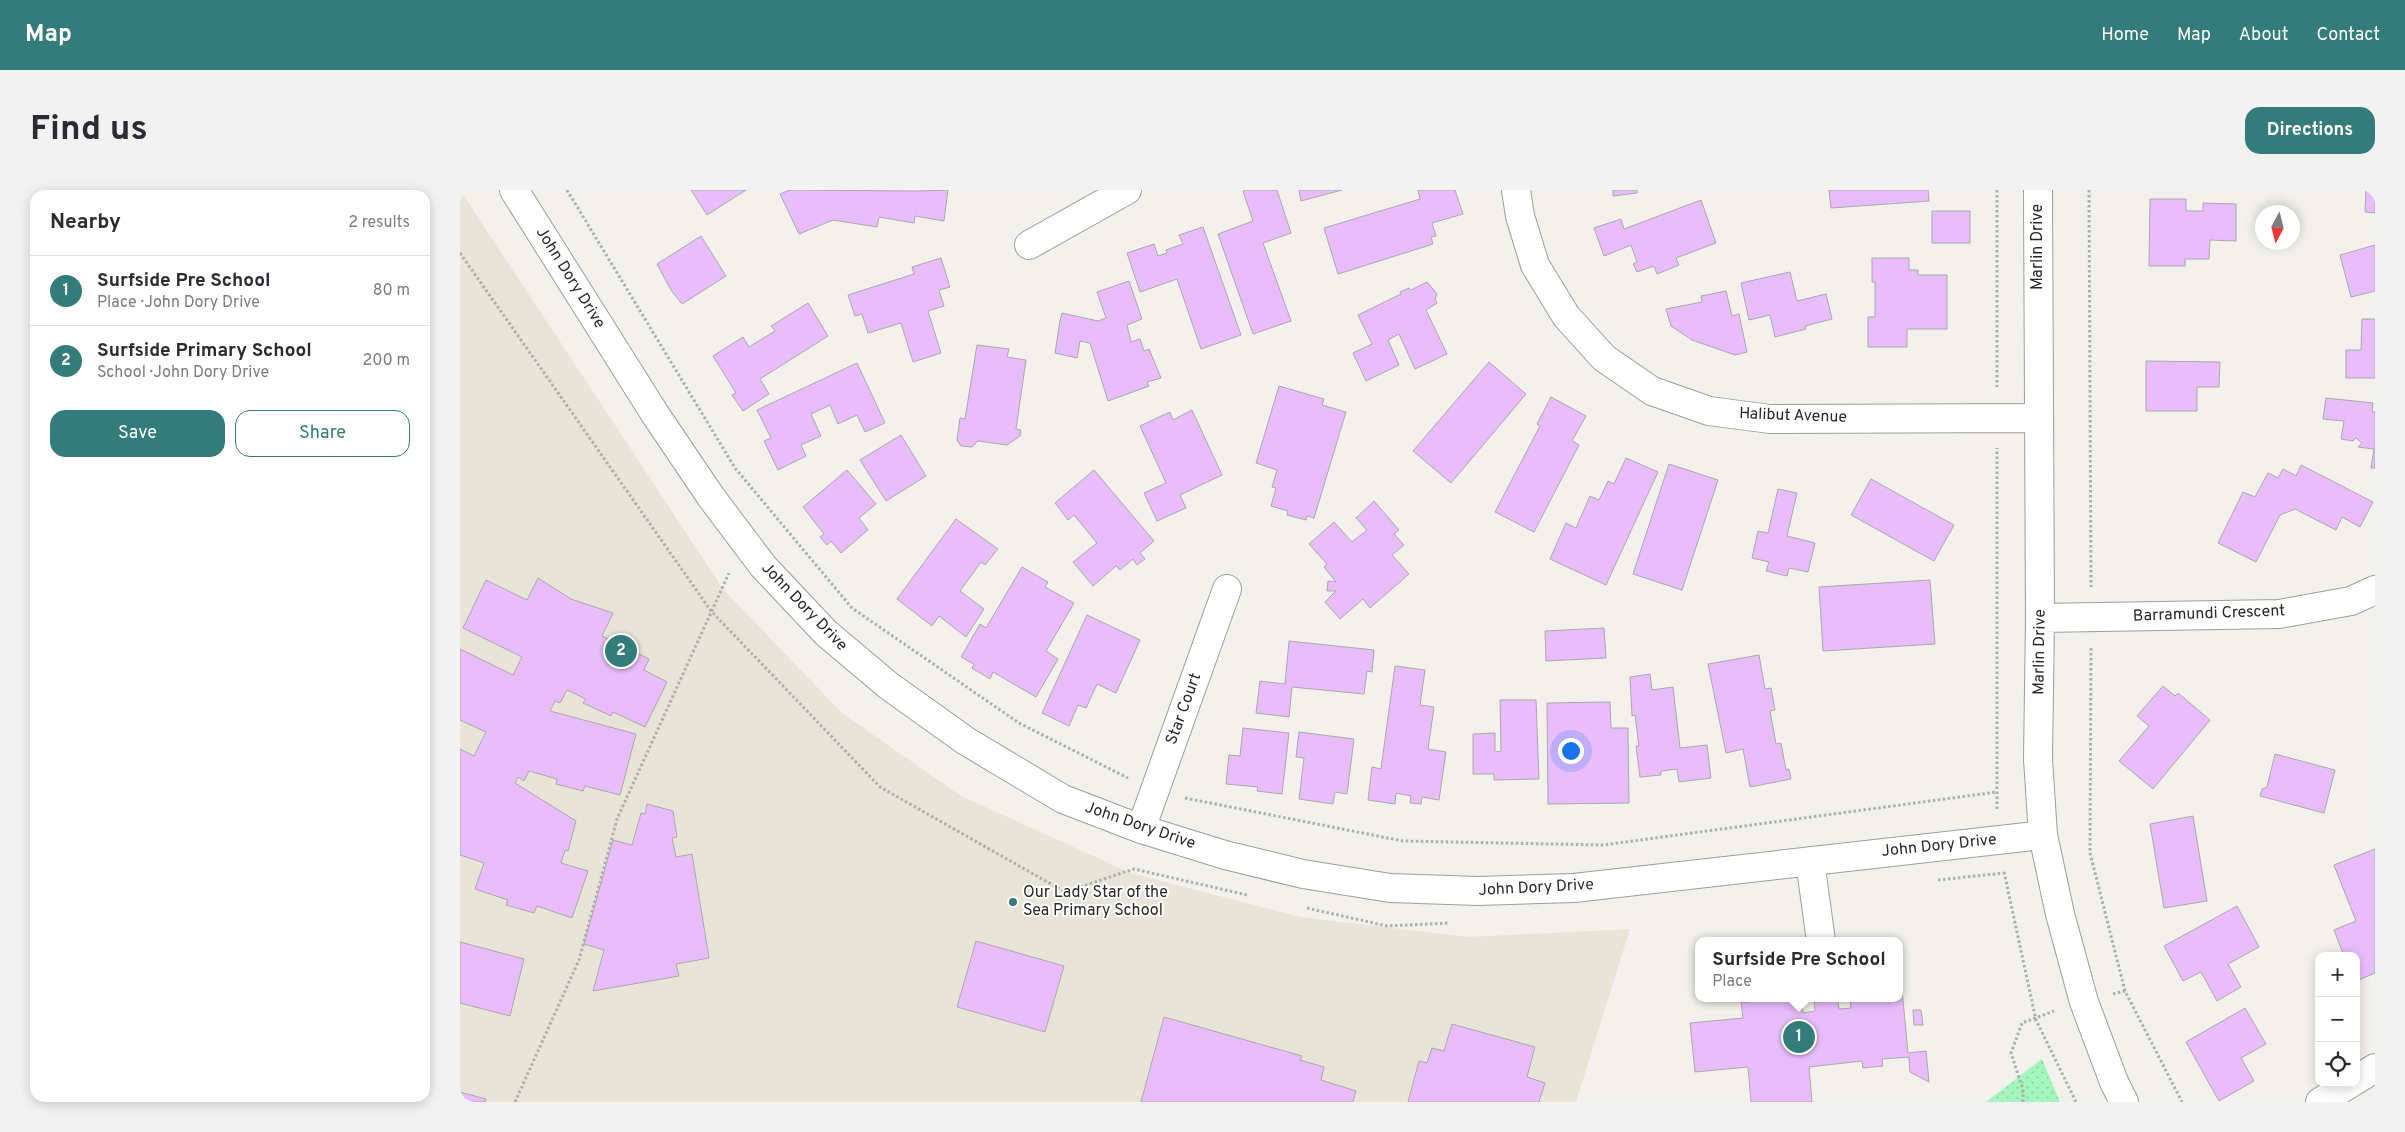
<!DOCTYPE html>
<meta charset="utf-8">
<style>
:root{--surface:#fff;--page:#f2f2f3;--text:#2b2b33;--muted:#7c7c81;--line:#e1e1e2;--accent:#337c79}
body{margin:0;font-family:Overpass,sans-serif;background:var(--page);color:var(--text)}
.controls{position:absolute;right:15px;bottom:15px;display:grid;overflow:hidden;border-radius:10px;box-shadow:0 2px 12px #0003}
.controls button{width:45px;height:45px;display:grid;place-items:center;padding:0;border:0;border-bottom:1px solid var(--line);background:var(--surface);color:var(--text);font:25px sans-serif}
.compass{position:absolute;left:1795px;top:15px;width:45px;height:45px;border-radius:50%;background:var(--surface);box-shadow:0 2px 12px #0003;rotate:187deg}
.you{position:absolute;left:1110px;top:560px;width:18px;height:18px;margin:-12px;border:4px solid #fff;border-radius:50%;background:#1a73e8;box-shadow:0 0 0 8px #1a73e833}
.badge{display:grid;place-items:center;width:32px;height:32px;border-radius:50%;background:var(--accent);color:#fff;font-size:16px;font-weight:700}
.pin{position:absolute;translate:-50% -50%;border:2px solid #fff;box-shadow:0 1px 5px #0006}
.popup{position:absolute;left:1235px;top:747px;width:208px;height:65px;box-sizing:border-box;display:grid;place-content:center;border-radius:10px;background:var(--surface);filter:drop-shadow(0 1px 4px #0005);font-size:16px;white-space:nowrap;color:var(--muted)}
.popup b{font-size:19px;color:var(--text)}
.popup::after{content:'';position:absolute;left:50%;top:100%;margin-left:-10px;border:10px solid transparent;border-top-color:var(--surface)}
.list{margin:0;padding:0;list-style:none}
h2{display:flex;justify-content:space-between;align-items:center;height:65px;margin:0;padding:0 20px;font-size:21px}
h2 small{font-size:16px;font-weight:400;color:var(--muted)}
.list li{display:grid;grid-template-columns:32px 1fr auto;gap:15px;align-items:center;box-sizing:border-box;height:70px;padding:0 20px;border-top:1px solid var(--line)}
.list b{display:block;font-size:19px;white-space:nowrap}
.list p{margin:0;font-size:16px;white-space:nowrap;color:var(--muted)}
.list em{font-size:16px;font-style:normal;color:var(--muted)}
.actions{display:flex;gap:10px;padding:15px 20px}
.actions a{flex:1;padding:11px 0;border:1px solid var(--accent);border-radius:15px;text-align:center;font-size:18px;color:var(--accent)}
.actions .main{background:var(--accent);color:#fff}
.icon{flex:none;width:28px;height:28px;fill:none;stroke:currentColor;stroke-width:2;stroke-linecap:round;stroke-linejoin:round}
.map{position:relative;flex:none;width:1915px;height:912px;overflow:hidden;border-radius:15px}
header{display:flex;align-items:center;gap:30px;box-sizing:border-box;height:70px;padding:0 25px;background:var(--accent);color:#fff}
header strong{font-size:24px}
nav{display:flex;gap:28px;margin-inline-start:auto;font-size:18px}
.intro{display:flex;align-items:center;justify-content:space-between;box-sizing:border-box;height:120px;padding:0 30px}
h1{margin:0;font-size:35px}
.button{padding:12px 22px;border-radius:15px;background:var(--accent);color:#fff;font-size:18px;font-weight:700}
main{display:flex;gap:30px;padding:0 30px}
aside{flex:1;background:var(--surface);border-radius:15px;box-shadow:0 2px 12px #0003}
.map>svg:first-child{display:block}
.built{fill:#e8e4d8}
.grass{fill:url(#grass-dots)}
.building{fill:#e9bdfc;stroke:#aba8ac}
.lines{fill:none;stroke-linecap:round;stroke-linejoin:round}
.minor-casing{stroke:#9e9d99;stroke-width:30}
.path{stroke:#aeaeaa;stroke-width:3;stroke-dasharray:2.5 2.5;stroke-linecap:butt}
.minor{stroke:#fff;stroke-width:28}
.poi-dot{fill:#337c79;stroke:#fff;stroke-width:2}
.labels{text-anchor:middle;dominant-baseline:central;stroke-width:4;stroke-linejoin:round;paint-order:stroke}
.street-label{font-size:16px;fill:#272725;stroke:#fff}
.poi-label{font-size:16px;fill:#272725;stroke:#fff;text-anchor:start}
</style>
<header>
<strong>Map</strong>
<nav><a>Home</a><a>Map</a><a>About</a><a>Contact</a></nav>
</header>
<div class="intro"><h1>Find us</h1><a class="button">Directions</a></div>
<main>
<aside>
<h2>Nearby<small>2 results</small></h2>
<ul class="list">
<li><span class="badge">1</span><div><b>Surfside Pre School</b><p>Place · John Dory Drive</p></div><em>80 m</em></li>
<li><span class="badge">2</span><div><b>Surfside Primary School</b><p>School · John Dory Drive</p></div><em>200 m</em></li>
</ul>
<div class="actions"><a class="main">Save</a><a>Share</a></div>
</aside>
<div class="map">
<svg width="1915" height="912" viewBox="0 0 1915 912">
<defs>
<pattern id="grass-dots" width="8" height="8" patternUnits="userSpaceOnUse" patternTransform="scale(1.25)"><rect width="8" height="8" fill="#a4f5be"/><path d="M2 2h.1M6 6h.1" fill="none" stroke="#8dd2a3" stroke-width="1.8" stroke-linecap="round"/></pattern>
</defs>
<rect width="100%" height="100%" fill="#f2f1ec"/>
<path class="built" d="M0,0l263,399 119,124 119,83 170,77 169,44 168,20 162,-8 -54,173h-1116z"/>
<path class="grass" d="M1582,869l18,43h-74z"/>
<path class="building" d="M231,0h55l-39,25z
M330,0l127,1 31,-1 -4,31 -29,-5 -1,7 -35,-6 -2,10 -44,-7 -34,14 -19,-40z
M786,0h31l14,43 -28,10 28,78 -38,13 -35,-100 35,-13 -10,-30z
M839,0h43l-41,11z
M958,0h37l8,24 -31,9 4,13 -5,1 2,7 -95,30 -14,-46 96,-29z
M1153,0h24v3l-24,3z
M1369,0h99l1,11 -98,7z
M1906,0h9v23l-10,-1z
M1690,9h36v12h17v-8l33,1v37l-26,-1 -1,19h-24v7h-36z
M1241,10l15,43 -40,15 3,7 -22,9 -3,-8 -17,6 -4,-8 4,-2 -6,-17 -27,11 -10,-28 27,-9 3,10z
M1472,21h38v32h-38z
M743,37l38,108 -40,14 -24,-70 -37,13 -13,-39 27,-9 4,12 9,-3 -1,-3 17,-6 -4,-9z
M241,46l25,40 -44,28 -11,-14 -14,-26z
M1915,55v46l-24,6 -11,-42z
M481,68l9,29 -11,3 5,16 -16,5 13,42 -28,9 -12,-39 -33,10 -6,-19 -7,2 -7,-21 66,-21 -2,-7z
M1412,68h37v12h9v5h29v54h-40v18h-39v-30h7v-35h-3z
M1330,82l7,29 29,-7 6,25 -27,7 1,3 -31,8 -5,-22 -21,5 -8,-37z
M669,91l13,38 -15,6 4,17 9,-3 4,12 5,-2 12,29 -14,4 2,4 -41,15 -18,-58 -10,-2 -3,17 -22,-5 5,-32 2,-8 36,8 8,-3 -9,-26z
M967,92l10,12 -2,5 2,4 -11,7 21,44 -32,15 -16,-35 -11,6 11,25 -33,16 -13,-28 19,-9 -14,-29 43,-21 -1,-2 9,-4 2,2z
M1266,101l6,25 7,-2 8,38 -12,3 -43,-15 -21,-14 -5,-17 36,-7 -1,-6z
M348,113l20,33 -68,43 9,15 -26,17 -11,-16 4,-2 -23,-37 30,-19 6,10 26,-16 -4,-5z
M1902,129h13v59h-29v-28h15z
M517,155l32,4 -2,8 19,3 -10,69 5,1 -1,6 -13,9 -29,-4 -6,6 -11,-1 -4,-6 3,-22 5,1z
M1686,171l74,1 -1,25h-22v24h-51z
M1029,172l37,32 -75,89 -38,-32z
M397,173l28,60 -20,9 -8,-17 -19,9 -8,-19 -19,9 10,22 -20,9 5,11 -28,14 -14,-29 7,-3 -14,-28z
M819,196l45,13 -2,6 24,7 -32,106 -7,-2 -1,4 -19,-5 1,-4 -17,-5 5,-18 -4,-1 5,-17 -21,-7z
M1091,207l35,19 -14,25 7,4 -45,87 -39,-20 45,-86 -3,-2z
M1866,208l47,5 -1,9h3v56h-4l3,-19 -16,-2 4,-4 -6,-5 -3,3 -12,-2 3,-18 -21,-2z
M732,220l30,65 -42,20 6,13 -29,13 -13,-28 22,-10 -26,-57 30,-14 3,8z
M441,245l25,41 -40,25 -26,-41z
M1166,268l32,14 -52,113 -56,-26 16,-36 10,5 14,-32 9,4 9,-19 6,3z
M1209,274l49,16 -36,110 -49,-16z
M1841,275l72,37 -13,25 -18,-10 -6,13 -41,-21 -15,6 -24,47 -38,-19 25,-51 12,5 13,-24 10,5 5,-9 13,7z
M387,280l29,34 -17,14 9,12 -27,23 -10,-12 -4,4 -7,-8 4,-3 -21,-27z
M634,280l60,71 -14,12 5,6 -8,6 -4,-6 -13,11 -4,-4 -23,20 -20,-24 24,-19 -23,-28 -6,5 -13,-17z
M1411,289l83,46 -20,36 -83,-46z
M1318,299l19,4 -10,43 28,7 -7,29 -19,-4 -2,8 -21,-5 3,-9 -17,-4 6,-27 10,2z
M914,311l25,29 -5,4 10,11 -12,10 17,19 -39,34 -7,-9 -23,20 -15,-17 11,-11h-9l1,-10 8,1 -12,-15 3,-3 -18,-20 25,-22 18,20 15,-12 -11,-12z
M496,329l42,30 -13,16 -4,-3 -21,29 24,18 -18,28 -27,-21 -7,10 -35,-27z
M562,377l26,15 -3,5 29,16 -28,48 12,8 -22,38 -43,-25 -3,7 -18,-11 2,-4 -13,-7 19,-33 6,4z
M78,388l33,21 42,14 -11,23 47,23 -5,11 23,12 -22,45 -32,-15 -2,4 -28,-13 3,-4 -19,-9 -7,13 -5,-2 -5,10 86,23 -16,61 -35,-9 -2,5 -27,-7 1,-5 -28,-8 -5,10 -6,-4 -3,6 61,38 -8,30 -3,-1 -4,13 27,8 -16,47 -35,-12 -3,7 -28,-8 2,-5 -33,-11 9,-26 -24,-8v-106l14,7 12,-24 -26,-12v-71l53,26 9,-18 -59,-29 23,-48 41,20z
M1470,390l5,64 -112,7 -4,-64z
M627,425l53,25 -24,53 -19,-9 -11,24 -8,-3 -9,21 -27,-13z
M1144,438l2,30 -60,3 -1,-30z
M829,451l85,9 -2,22 -5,-1 -3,23 -72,-7 -3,30 -33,-4 4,-32 25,3z
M1299,465l6,34 6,-1 4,22 -5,1 6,33 5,-1 5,27 3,-1 2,10 -41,8 -7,-38 -17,4 -18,-89z
M935,476l30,4 -5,35 14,2 -6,42 18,3 -7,48 -17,-3 -1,7 -11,-1 1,-7 -15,-3 -1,11 -27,-4 4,-33 9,2z
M1190,484l2,16 21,-3 7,61 27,-3 4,33 -32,4 -2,-13 -16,2v4l-21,2 -4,-31h3l-4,-31 -3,1 -2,-39z
M1703,496l12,10 3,-3 32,27 -57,69 -34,-28 30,-35 -12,-10z
M1040,510h36l3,79 -45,1v-6h-21v-40l22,-1v19l6,-1z
M1150,512l1,26h17l1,75 -81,1 -1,-101z
M783,538l46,5 -7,61 -25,-3 1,-4 -32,-3 3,-29 11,1z
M839,542l55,7 -7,55 -12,-2 -2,12 -34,-5 5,-41 -8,-1z
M1815,564l60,16 -11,43 -64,-17 2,-7 5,-2z
M187,614l26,7 4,26 -5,1 4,19 16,-3 17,104 -33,6 3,12 -86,15 11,-41 -20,-6 29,-104 19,5 9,-32 4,1z
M1733,626l14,85 -43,7 -14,-84z
M1915,659v124l-19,8v-25h-12l-10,-26 22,-9 -22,-56z
M1777,716l22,41 -31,17 13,23 -24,14 -16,-29 -18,9 -19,-35z
M516,751l88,25 -19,66 -88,-25z
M0,752l64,17 -14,57 -50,-13z
M1439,789h2l7,74 18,-2 3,31 -19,-10 -1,-15 -27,2 1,7 -20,2 -1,-7 -53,6 3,35h-61l-3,-35 -53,5 -5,-49 53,-5 -2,-16h8l3,-4h50l1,15 12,-2 -1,-9h3v-4l23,2 -2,2 1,7 12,-1 -1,-10h49z
M1785,818l21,36 -25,14 13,23 -35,20 -33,-59z
M1453,820h8l2,15h-9z
M704,827l138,39 -2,4 24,7 -3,13 35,11 -3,11h-212z
M992,834l83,23 -8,30 18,6 -6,19h-131l11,-41 8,2 5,-15 12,3z
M0,902l26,7 -1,3h-25z"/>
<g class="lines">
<g class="minor-casing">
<path id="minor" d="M54,0l141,224 56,83 52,69 63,67 63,53 77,55 97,58 78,30 84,26 78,19 87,14 88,3 96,-3 469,-53
M1056,0l4,26 15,49 31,51 38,42 48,33 57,20 61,8 269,-1
M1578,0l2,428 -2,141 5,76 17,79 24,88 30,80 10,20
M569,55l98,-55
M1580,428l239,-4 72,-13 24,-11
M681,639l86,-240
M1350,671l11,80
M1896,890l19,-12
M1860,912l31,-19"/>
</g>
<path class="path" d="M107,0l168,278 117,140 167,115 109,55
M1537,0v197
M1629,0l2,397
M0,63l251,358 169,176 185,105 69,-23 113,26
M1631,458l-1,205 35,138 57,111
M725,608l218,43 200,4 394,-53
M1537,619v-361
M1544,682l32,148 40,82
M1478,690l66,-7
M847,718l80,18 62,-3
M1653,804l12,-3
M55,912l64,-142 38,-141 112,-246
M1563,912v-12l-12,-37 11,-30 32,-12"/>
<use href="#minor" class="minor"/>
</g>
<circle class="poi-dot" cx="553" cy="712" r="5"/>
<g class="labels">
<g class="street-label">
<text transform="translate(1578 57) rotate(-90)">Marlin Drive</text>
<text transform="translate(110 88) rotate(58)">John Dory Drive</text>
<text transform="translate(1333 226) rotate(2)">Halibut Avenue</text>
<text transform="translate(344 417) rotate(46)">John Dory Drive</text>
<text transform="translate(1749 424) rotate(-2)">Barramundi Crescent</text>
<text transform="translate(1580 462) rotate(-89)">Marlin Drive</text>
<text transform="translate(724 519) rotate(-70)">Star Court</text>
<text transform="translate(680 636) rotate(19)">John Dory Drive</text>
<text transform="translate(1479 656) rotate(-6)">John Dory Drive</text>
<text transform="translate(1076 698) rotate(-3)">John Dory Drive</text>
</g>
<g class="poi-label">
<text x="563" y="703">Our Lady Star of the<tspan x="563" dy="18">Sea Primary School</tspan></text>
</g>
</g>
</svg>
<div class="controls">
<button>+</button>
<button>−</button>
<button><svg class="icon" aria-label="locate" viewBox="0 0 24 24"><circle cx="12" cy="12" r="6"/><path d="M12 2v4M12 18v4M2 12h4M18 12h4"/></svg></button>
</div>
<svg class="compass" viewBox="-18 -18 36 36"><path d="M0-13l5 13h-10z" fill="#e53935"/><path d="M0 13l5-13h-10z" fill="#7c7c81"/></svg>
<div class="you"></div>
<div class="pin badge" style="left:1339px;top:847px">1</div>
<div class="popup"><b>Surfside Pre School</b>Place</div>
<div class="pin badge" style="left:161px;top:461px">2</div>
</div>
</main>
